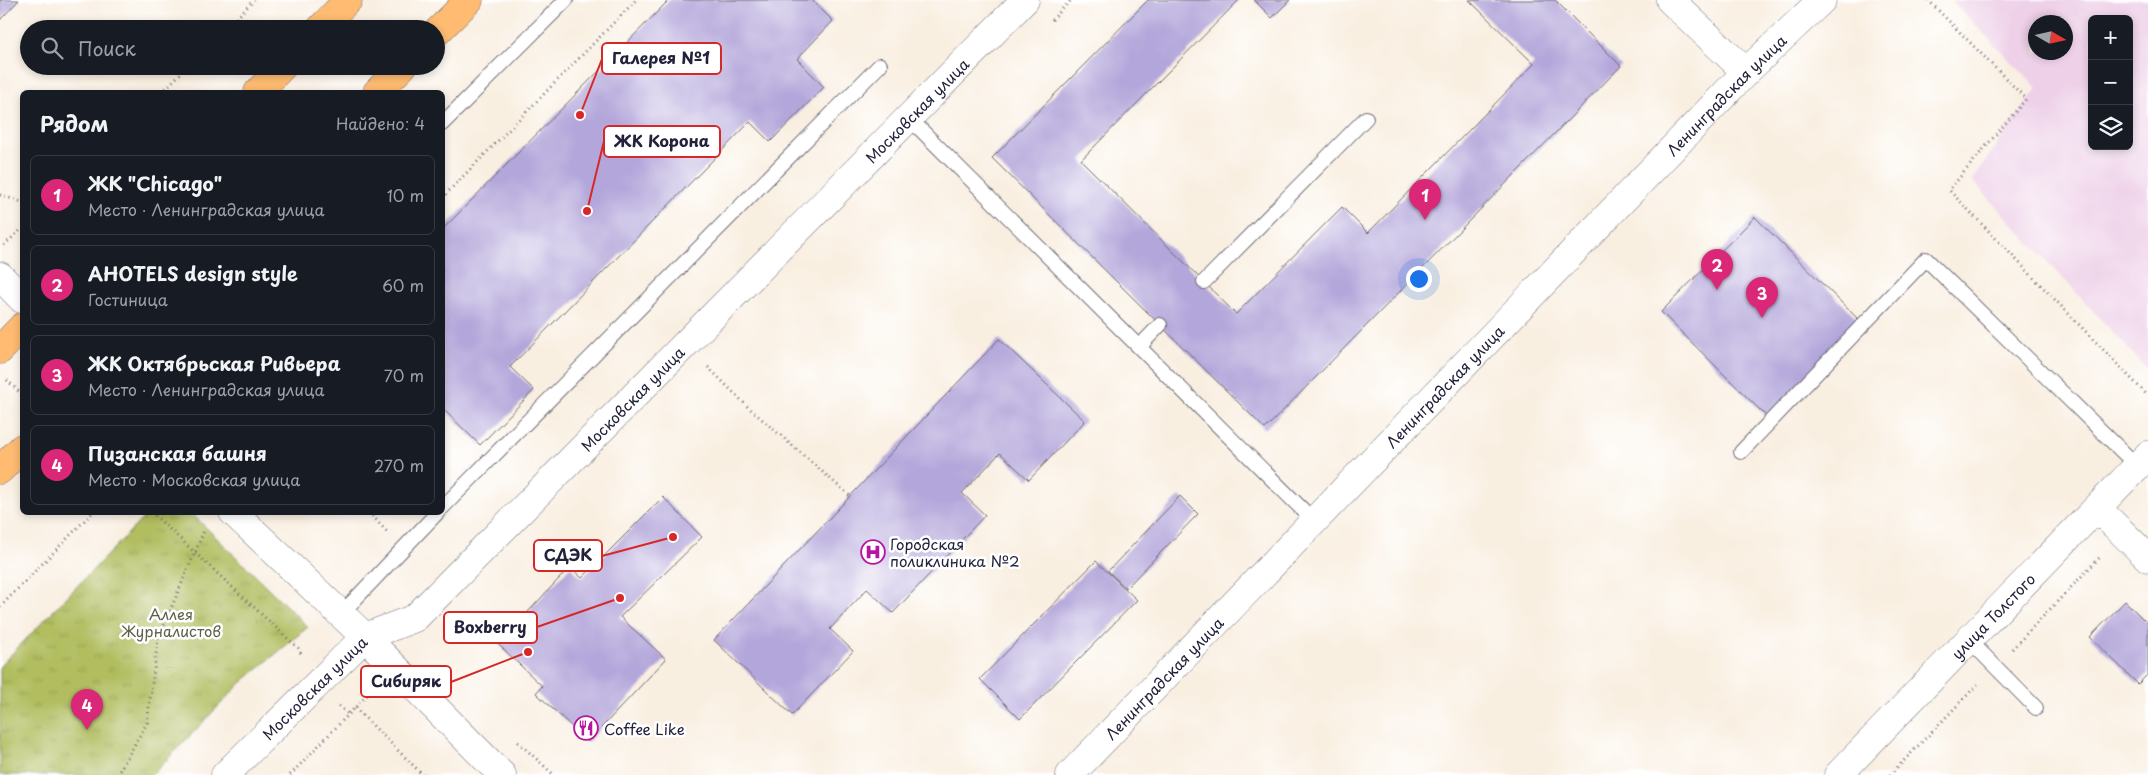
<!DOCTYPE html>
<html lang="ru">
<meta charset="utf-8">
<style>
:root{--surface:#171b24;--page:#20242c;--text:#f1f3f6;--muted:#9ea1a6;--line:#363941;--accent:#db2777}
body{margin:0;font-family:"Playpen Sans",sans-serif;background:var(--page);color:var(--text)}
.controls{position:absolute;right:15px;top:15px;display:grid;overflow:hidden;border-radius:8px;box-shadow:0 2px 8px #0003}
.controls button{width:45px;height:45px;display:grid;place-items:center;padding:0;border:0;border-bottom:1px solid var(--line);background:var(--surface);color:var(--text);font:25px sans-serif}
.compass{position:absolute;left:2028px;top:15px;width:45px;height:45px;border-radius:50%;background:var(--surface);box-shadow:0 2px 8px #0003;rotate:99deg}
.you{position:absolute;left:1418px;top:278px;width:18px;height:18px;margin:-12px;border:4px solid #fff;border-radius:50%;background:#1a73e8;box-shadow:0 0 0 8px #1a73e833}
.badge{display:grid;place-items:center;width:32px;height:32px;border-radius:50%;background:var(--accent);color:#fff;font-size:16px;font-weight:700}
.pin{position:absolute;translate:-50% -41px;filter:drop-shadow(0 1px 2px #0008)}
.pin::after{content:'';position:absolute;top:26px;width:18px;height:15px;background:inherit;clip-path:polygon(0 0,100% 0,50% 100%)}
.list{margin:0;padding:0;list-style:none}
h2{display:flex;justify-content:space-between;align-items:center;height:65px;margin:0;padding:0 20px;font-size:21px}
h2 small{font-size:16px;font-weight:400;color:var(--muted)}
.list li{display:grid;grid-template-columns:32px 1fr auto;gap:15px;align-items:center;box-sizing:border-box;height:80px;margin:0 10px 10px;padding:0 10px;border:1px solid var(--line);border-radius:8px}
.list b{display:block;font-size:19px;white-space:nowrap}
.list p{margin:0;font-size:16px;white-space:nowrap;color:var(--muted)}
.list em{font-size:16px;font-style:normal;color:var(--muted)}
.icon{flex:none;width:28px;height:28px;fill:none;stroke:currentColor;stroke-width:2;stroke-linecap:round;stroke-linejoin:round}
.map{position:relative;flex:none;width:2148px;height:775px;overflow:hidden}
.search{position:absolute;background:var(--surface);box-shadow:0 2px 8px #0003;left:20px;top:20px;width:425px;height:55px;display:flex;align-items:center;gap:12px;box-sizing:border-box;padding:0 18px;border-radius:28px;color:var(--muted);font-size:19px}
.panel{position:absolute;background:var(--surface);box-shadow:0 2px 8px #0003;left:20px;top:90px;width:425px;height:425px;border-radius:8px}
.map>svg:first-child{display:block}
.built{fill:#eed0e8;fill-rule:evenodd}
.grass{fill:url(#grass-tufts);stroke:#6a704d}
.building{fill:#b3a6da}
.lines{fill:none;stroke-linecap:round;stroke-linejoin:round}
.lane-casing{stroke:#6d6a75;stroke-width:16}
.street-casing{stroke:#6d6a75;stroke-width:29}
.primary-casing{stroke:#6d6a75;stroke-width:29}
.path{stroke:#6d6a75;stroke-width:3;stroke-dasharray:1 4;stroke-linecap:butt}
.lane{stroke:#fff;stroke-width:14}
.street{stroke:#fff;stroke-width:28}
.primary{stroke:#febb71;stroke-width:28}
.labels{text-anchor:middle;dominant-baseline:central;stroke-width:5;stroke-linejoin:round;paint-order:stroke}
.street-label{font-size:15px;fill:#22223b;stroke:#fff}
.poi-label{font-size:15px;fill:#22223b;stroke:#fff;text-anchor:start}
.park-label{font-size:15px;fill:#5b6049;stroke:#fff}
.leader{fill:none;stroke:#d62828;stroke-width:2}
.callout-dot{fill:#d62828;stroke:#fff;stroke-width:2}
.callout{fill:#fff;stroke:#d62828;stroke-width:2}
.callout-label{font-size:16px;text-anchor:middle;font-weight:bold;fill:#22223b}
</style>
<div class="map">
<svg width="2148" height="775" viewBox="0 0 2148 775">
<defs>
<pattern id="grass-tufts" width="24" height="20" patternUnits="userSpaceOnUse" patternTransform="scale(1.25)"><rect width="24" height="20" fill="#b1bd5f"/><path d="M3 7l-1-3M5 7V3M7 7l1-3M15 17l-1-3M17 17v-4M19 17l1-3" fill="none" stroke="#98a253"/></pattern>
</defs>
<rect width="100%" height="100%" fill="#fff"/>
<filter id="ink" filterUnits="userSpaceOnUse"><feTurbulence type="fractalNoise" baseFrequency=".02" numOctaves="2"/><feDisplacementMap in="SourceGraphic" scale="10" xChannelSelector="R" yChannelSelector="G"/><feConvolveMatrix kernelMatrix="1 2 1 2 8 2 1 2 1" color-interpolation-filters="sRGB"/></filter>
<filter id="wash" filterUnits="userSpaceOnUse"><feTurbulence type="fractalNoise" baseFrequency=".0096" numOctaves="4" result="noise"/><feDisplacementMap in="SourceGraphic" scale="20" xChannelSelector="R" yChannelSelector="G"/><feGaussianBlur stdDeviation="1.12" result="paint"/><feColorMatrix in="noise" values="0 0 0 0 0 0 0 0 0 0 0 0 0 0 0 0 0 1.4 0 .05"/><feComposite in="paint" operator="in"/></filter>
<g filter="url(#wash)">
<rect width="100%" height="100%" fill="#f9efe1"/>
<path class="built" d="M1951,0h197v370l-176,-190 65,-92zM2092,19h37v127h-37zM2036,22h30v30h-30z"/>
<path class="grass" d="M148,513h43l117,114 -67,56 -89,92h-152v-109z"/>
<g id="blocks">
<path class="building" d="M0,0h19l-19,20z
M669,0h143l21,21 -36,38 27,28 -54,55 -20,-20 -240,245 24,23 -54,55 -38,-37v-178z
M1148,0h91l-158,160 155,154 106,-107 26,26 166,-169 -65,-64h86l66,66 -356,363 -273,-271z
M1254,0h36l-18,18z
M1755,217l107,106 -94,95 -107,-106z
M999,339l86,82 -56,59 -29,-27 -38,40 23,22 -92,98 -26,-24 -37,40 23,22 -61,64 -78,-75z
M1180,496l18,18 -72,74 -18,-17z
M663,497l39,40 -82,80 46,42 -78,83 -52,-49 6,-7 -44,-42 72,-77 12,11z
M1096,561l41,39 -117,119 -40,-40z
M2125,601l23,23v50l-10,10 -48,-47z"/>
</g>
</g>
<g filter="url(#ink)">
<use href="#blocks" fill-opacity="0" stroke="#6d6a75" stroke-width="1"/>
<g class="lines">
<g class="lane-casing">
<path id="lane" d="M908,117l231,230 21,-22
M442,124l124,-124
M1204,282l162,-164
M1139,347l175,174
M1741,452l185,-193 211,207
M442,508l438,-443
M341,614l97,-102
M1969,640l67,68"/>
</g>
<g class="street-casing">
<g id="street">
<path d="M1670,0l76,72"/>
<path d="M0,276l22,23"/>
<path d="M2098,509l50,49"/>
<path d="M233,512l132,125 137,138"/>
<path id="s1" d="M225,775l140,-138 50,-19 610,-618"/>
<path id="s2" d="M1070,775l676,-703 76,-72"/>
<path id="s3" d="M1838,775l310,-320"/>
</g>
</g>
<g class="primary-casing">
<path id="primary" d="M320,29l28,-29
M436,33l33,-33
M258,92l25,-26
M377,92l26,-26
M0,350l22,-23
M0,470l22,-22"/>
</g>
<path class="path" d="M1928,0l98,99 -77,91 199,206
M1052,20l19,-20
M226,29l28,-29
M162,92l26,-26
M0,195l22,7
M442,198l194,-198
M4,245l18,-16
M708,367l40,40 102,89
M7,380l15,15
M151,512l147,136 4,8
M369,512l18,20
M0,607l93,-95
M2012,649l89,-93
M339,706l9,8
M355,708l68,67
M518,742l36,33
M117,775l30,-52 11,-84 47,-110
M290,775l83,-86
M1890,775l88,-91"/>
<use href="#lane" class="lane"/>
<use href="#street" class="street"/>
<use href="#primary" class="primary"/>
</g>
</g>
<defs>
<g id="hospital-ring" transform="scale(1.25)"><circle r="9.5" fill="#fff" stroke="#b5179e" stroke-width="1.5"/><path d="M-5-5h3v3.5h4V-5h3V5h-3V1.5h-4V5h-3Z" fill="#b5179e"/></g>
<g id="restaurant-ring" transform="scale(1.25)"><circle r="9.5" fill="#fff" stroke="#b5179e" stroke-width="1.5"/><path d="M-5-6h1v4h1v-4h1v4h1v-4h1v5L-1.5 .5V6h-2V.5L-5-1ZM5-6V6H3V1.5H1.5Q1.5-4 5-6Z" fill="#b5179e"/></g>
</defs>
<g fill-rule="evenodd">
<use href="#hospital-ring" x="873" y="552"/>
<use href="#restaurant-ring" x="586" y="728"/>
</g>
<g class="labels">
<g class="street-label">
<text stroke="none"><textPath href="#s2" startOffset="945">Ленинградская улица</textPath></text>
<text stroke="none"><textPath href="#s1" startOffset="964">Московская улица</textPath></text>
<text stroke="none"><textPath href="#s2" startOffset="540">Ленинградская улица</textPath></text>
<text stroke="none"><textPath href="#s1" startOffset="559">Московская улица</textPath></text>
<text stroke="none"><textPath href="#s3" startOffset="222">улица Толстого</textPath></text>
<text stroke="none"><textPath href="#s2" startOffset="135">Ленинградская улица</textPath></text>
<text stroke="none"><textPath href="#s1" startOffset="125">Московская улица</textPath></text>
</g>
<g class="poi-label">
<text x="890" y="543">Городская<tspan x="890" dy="17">поликлиника №2</tspan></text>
<text x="604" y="728">Coffee Like</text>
</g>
<g class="park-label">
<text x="171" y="613">Аллея<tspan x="171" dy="17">Журналистов</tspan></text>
</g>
</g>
<path class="leader" d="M580 115L602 59M587 211L604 141M673 537L602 556M620 598L537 627M528 652L451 682"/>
<g class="callout-dot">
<circle cx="580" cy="115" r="5"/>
<circle cx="587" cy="211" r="5"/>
<circle cx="673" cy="537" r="5"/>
<circle cx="620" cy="598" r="5"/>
<circle cx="528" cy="652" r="5"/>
</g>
<g class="callout">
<rect x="602" y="43" width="119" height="31" rx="5"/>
<rect x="604" y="126" width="116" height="31" rx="5"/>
<rect x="534" y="540" width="68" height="31" rx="5"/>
<rect x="444" y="612" width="93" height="31" rx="5"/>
<rect x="361" y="666" width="90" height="31" rx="5"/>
</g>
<g class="callout-label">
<text x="661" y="64">Галерея №1</text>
<text x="662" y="147">ЖК Корона</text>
<text x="568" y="561">СДЭК</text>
<text x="490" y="633">Boxberry</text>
<text x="406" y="687">Сибиряк</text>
</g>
</svg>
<div class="controls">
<button>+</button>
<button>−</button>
<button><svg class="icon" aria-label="layers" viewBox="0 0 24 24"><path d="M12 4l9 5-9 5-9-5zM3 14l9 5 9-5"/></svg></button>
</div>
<svg class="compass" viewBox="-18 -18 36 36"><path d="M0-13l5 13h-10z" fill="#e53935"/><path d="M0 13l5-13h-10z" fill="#9ea1a6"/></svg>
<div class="you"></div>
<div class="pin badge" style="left:1425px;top:220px">1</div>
<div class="pin badge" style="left:1717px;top:290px">2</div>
<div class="pin badge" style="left:1762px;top:318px">3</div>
<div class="pin badge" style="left:87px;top:730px">4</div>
<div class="search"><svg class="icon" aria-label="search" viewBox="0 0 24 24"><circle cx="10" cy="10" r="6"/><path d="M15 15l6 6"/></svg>Поиск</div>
<section class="panel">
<h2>Рядом<small>Найдено: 4</small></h2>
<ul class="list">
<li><span class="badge">1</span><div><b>ЖК &quot;Chicago&quot;</b><p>Место · Ленинградская улица</p></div><em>10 m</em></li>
<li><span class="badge">2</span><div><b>AHOTELS design style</b><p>Гостиница</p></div><em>60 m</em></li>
<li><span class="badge">3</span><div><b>ЖК Октябрьская Ривьера</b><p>Место · Ленинградская улица</p></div><em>70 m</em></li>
<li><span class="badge">4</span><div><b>Пизанская башня</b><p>Место · Московская улица</p></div><em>270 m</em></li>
</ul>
</section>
</div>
